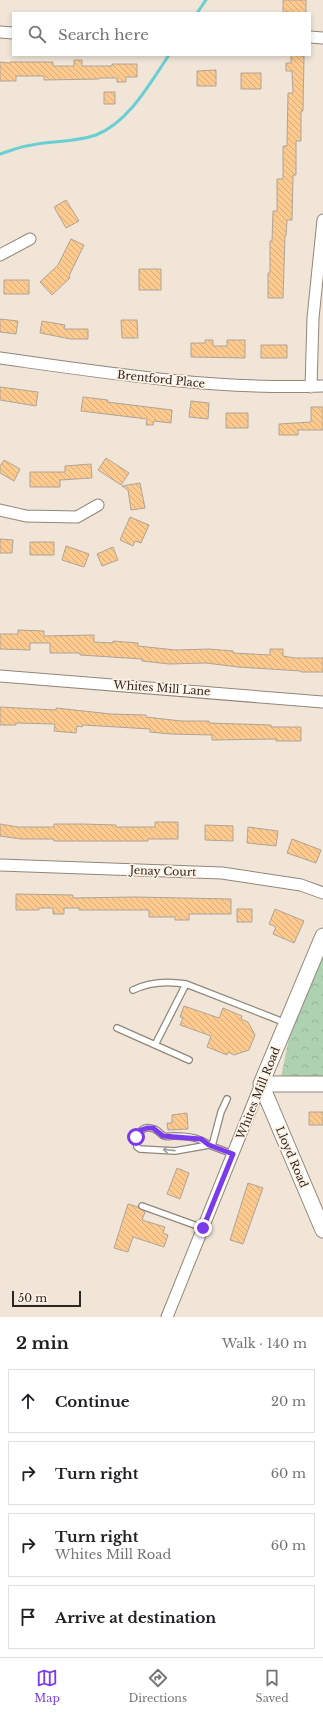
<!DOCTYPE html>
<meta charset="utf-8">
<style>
:root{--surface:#fff;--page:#f2f2f2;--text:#202124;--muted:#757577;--line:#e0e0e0;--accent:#7c3aed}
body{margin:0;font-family:"Libre Baskerville",serif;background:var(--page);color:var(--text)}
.scale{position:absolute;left:12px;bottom:10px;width:69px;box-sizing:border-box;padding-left:4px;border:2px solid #2b2722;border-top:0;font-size:11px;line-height:14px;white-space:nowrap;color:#2b2722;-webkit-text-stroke:3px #fff2e5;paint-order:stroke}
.stop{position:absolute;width:12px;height:12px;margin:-9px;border:3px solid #7c3aed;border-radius:50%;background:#fff}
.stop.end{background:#7c3aed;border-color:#fff;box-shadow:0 1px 4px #0008}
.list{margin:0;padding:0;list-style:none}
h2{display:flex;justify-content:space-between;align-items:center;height:52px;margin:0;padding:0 16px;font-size:17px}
h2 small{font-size:13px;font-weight:400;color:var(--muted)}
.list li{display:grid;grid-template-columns:26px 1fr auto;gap:12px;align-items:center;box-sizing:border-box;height:64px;margin:0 8px 8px;padding:0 8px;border:1px solid var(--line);border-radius:0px}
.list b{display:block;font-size:15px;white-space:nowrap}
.list p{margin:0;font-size:13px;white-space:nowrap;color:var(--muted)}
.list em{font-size:13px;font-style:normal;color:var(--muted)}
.icon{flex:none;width:22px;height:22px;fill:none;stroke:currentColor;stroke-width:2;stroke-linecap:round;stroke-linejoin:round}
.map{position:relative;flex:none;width:323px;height:1317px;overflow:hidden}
.search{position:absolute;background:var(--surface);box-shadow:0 2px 6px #0003;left:12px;right:12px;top:12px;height:44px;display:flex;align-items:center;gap:10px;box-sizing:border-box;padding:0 14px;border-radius:0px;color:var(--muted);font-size:15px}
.sheet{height:340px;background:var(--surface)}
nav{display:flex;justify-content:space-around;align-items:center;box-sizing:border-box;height:56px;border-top:1px solid var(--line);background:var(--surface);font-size:11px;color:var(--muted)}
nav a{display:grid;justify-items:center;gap:2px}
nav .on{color:var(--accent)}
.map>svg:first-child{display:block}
.forest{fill:url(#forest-crowns)}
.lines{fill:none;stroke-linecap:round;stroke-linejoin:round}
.stream{stroke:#69cfd4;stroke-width:3}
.building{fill:url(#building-back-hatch);stroke:#b0a498}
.lane-casing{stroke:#92867a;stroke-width:8}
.street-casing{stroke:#92867a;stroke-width:13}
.secondary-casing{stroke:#92867a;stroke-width:17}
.lane{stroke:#fff;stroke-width:5.5}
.street{stroke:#fff;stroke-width:11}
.secondary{stroke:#fff;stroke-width:15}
.oneway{stroke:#a09e9c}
.route{stroke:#7c3aed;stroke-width:5}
.labels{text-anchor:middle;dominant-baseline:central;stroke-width:3.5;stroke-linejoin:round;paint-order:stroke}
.street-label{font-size:11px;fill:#2b2722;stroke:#fff2e5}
</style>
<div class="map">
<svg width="323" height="1317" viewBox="0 0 323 1317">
<defs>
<pattern id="forest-crowns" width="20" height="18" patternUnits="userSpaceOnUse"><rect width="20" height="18" fill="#aed2b1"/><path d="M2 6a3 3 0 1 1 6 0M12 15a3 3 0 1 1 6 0" fill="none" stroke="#96b498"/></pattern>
<pattern id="building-back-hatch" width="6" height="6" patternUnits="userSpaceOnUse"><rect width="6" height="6" fill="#fcc98e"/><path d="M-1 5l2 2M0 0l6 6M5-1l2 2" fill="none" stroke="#d8ad7a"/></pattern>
</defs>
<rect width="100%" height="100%" fill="#f1e5d8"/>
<path class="forest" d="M323,930v149l-42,-2 19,-93z"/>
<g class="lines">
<path class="stream" d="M197,13l9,-13
M0,154c10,-3 21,-8 32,-9 21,-4 44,-3 64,-10 33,-13 54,-52 73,-80"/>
</g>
<path class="building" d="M283,0h23v13l-23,-1z
M291,55l13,1 -1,55h-2v30h-5v34h-3l-1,45h-5l-1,16h-1l-2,62h-15v-25h2v-32h2l1,-30h4v-32h6v-33h4l1,-53h5l-1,-22h-6v-8h5z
M74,60h8v6h30v-2h25v13h-11v5h-9v-4h-18v1l-55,1v-4h-28v5h-16v-19l10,1v-1h43v4h21z
M216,70v16h-19v-15z
M241,73h20v16h-20z
M104,92h11v12h-11z
M66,200l13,21 -13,7 -12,-21z
M71,239l13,6 -15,31 1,2 -18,17 -12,-13 18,-17z
M139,269h22v21h-22z
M4,280h25v14h-25z
M0,319l18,2 -2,13 -16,-2z
M121,320h16l1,18h-16z
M42,321l23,4 -1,4h24v10h-17l-31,-6z
M205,340h8v6h14v-6h18v18l-54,-1v-14h14z
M261,345h26v13h-26z
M0,387l38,5 -2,14 -36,-6z
M83,397l25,3 -1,2 65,8 -1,13 -17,-2 -1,4h-7l1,-6 -66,-8z
M191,401l18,2 -1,16 -19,-2z
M311,407h12v23h-25v5h-19v-11l32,-2z
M226,413h22v15h-22z
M106,458l23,15 -8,12 -23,-15z
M4,460l16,9 -6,12 -14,-8v-7z
M91,464l1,14 -32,2v7h-30v-15h35v-6z
M140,483l5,25 -14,2 -3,-20 -6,-4z
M130,517l19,8 -8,18 -6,-2 -2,5 -13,-6z
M0,539l13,1 -1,13h-12z
M30,542h24v13h-24z
M66,546l23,8 -5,13 -22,-7z
M113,547l5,13 -16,6 -5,-12z
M18,630l26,1v5l50,-1v7l19,1v-2l25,2v3l37,4 34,-1 24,2v2l37,2v-6h13v7l12,2h28v14h-22v-1l-63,-4 -32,-4 -37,1 -27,-3v-2l-62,-4v-2h-30v-10h-20v7l-30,-1v-15h18z
M0,707l56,3v-2l55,6 35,1v2l35,4h28v2l62,2v2h30v14h-25v-2l-64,1v-5l-41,-1 -21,-2v-3l-67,-4 -1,2 -5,-1 -1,7 -22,-2 1,-7 -39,-1v2h-16z
M155,822h23v17h-30v2h-94v-2h-33l-21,-3v-12l18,3h36v-3h28l34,1v2h39z
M205,825l28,1v15l-28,-1z
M248,827l30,4 -2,15 -29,-3z
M292,839l29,11 -5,13 -29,-10z
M16,894l57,1v3l62,-1 96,2v15h-42v6h-14v-3h-26v-7h-70v-2h-15v6h-11v-6h-14v2h-23z
M237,909h15v13h-15z
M275,909l29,12 -10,22 -21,-9 3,-7 -7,-3z
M184,1006l35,12 4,-10 19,8 -1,3 7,3 7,13 -6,15 -15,5 -6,-3 -1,3 -20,-8 4,-11 -31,-11 3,-7 -3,-1z
M309,1112h14v13h-14z
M187,1113l1,16 -20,1 -1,-7h5v-8z
M177,1168l12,5 -9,26 -13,-5z
M248,1183l15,5 -20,56 -13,-4z
M128,1204l10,3 7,5 -3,8 23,7 -2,6 5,2 -4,12 -31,-10 -5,15 -14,-4z"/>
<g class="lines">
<g class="lane-casing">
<path id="lane" d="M133,990c16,-8 35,-9 53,-6l100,39
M117,1028l72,32
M155,1045l31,-61
M209,1145c-9,-8 -23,-9 -35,-9 -3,0 -7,1 -10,0 -3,-1 -6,-6 -10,-7 -13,-5 -19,7 -17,18l3,2 35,2 34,-6 24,9
M212,1146l9,-34 6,-13
M142,1206l61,22"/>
</g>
<g class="street-casing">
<path id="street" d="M0,32l13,1
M310,37l13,1
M0,255l30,-16
M0,358c107,15 215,32 323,28
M311,387l2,-69 10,-98
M0,510l26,6 51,1 21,-12
M0,676l323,26
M0,865l222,8 79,12 22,8
M167,1317l94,-233"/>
</g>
<g class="secondary-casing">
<path id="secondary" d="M261,1084l62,-148
M261,1084l62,146
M261,1084h62"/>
</g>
<use href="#lane" class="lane"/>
<use href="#street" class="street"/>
<use href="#secondary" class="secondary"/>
</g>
<defs><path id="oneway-shaft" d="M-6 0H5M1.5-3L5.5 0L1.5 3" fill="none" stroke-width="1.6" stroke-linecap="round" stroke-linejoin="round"/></defs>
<use class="oneway" href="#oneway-shaft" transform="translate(169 1150) rotate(-174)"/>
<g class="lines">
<path class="route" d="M136,1137l5,-7 6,-2h6l10,8 38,3 8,6 24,9 -30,74"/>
</g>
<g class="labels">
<g class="street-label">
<text transform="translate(161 379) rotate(6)">Brentford Place</text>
<text transform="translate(162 688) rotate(4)">Whites Mill Lane</text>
<text transform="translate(163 871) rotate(2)">Jenay Court</text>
<text transform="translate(258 1093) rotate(-68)">Whites Mill Road</text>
<text transform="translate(292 1157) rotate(67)">Lloyd Road</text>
</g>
</g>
</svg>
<div class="scale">50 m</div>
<div class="stop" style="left:136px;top:1137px"></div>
<div class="stop end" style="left:203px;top:1228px"></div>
<div class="search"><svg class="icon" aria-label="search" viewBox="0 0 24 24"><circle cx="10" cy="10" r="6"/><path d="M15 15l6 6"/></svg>Search here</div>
</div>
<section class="sheet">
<h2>2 min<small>Walk · 140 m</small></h2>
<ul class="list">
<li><svg class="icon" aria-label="ahead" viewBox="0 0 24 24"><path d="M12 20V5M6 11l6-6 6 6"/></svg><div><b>Continue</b></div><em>20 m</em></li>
<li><svg class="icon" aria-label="right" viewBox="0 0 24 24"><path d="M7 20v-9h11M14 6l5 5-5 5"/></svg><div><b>Turn right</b></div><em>60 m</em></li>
<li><svg class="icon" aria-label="right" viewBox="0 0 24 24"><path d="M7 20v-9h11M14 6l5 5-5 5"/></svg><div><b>Turn right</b><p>Whites Mill Road</p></div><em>60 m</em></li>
<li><svg class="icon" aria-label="arrive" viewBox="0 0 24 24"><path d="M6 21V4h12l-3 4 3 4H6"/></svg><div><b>Arrive at destination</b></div></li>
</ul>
</section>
<nav>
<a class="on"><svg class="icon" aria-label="map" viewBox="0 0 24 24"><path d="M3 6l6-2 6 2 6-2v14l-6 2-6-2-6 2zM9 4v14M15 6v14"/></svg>Map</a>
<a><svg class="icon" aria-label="directions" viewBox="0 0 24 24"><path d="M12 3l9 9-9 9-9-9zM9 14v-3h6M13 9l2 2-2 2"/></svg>Directions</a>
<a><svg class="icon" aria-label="saved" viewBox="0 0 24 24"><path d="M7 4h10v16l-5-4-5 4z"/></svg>Saved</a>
</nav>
